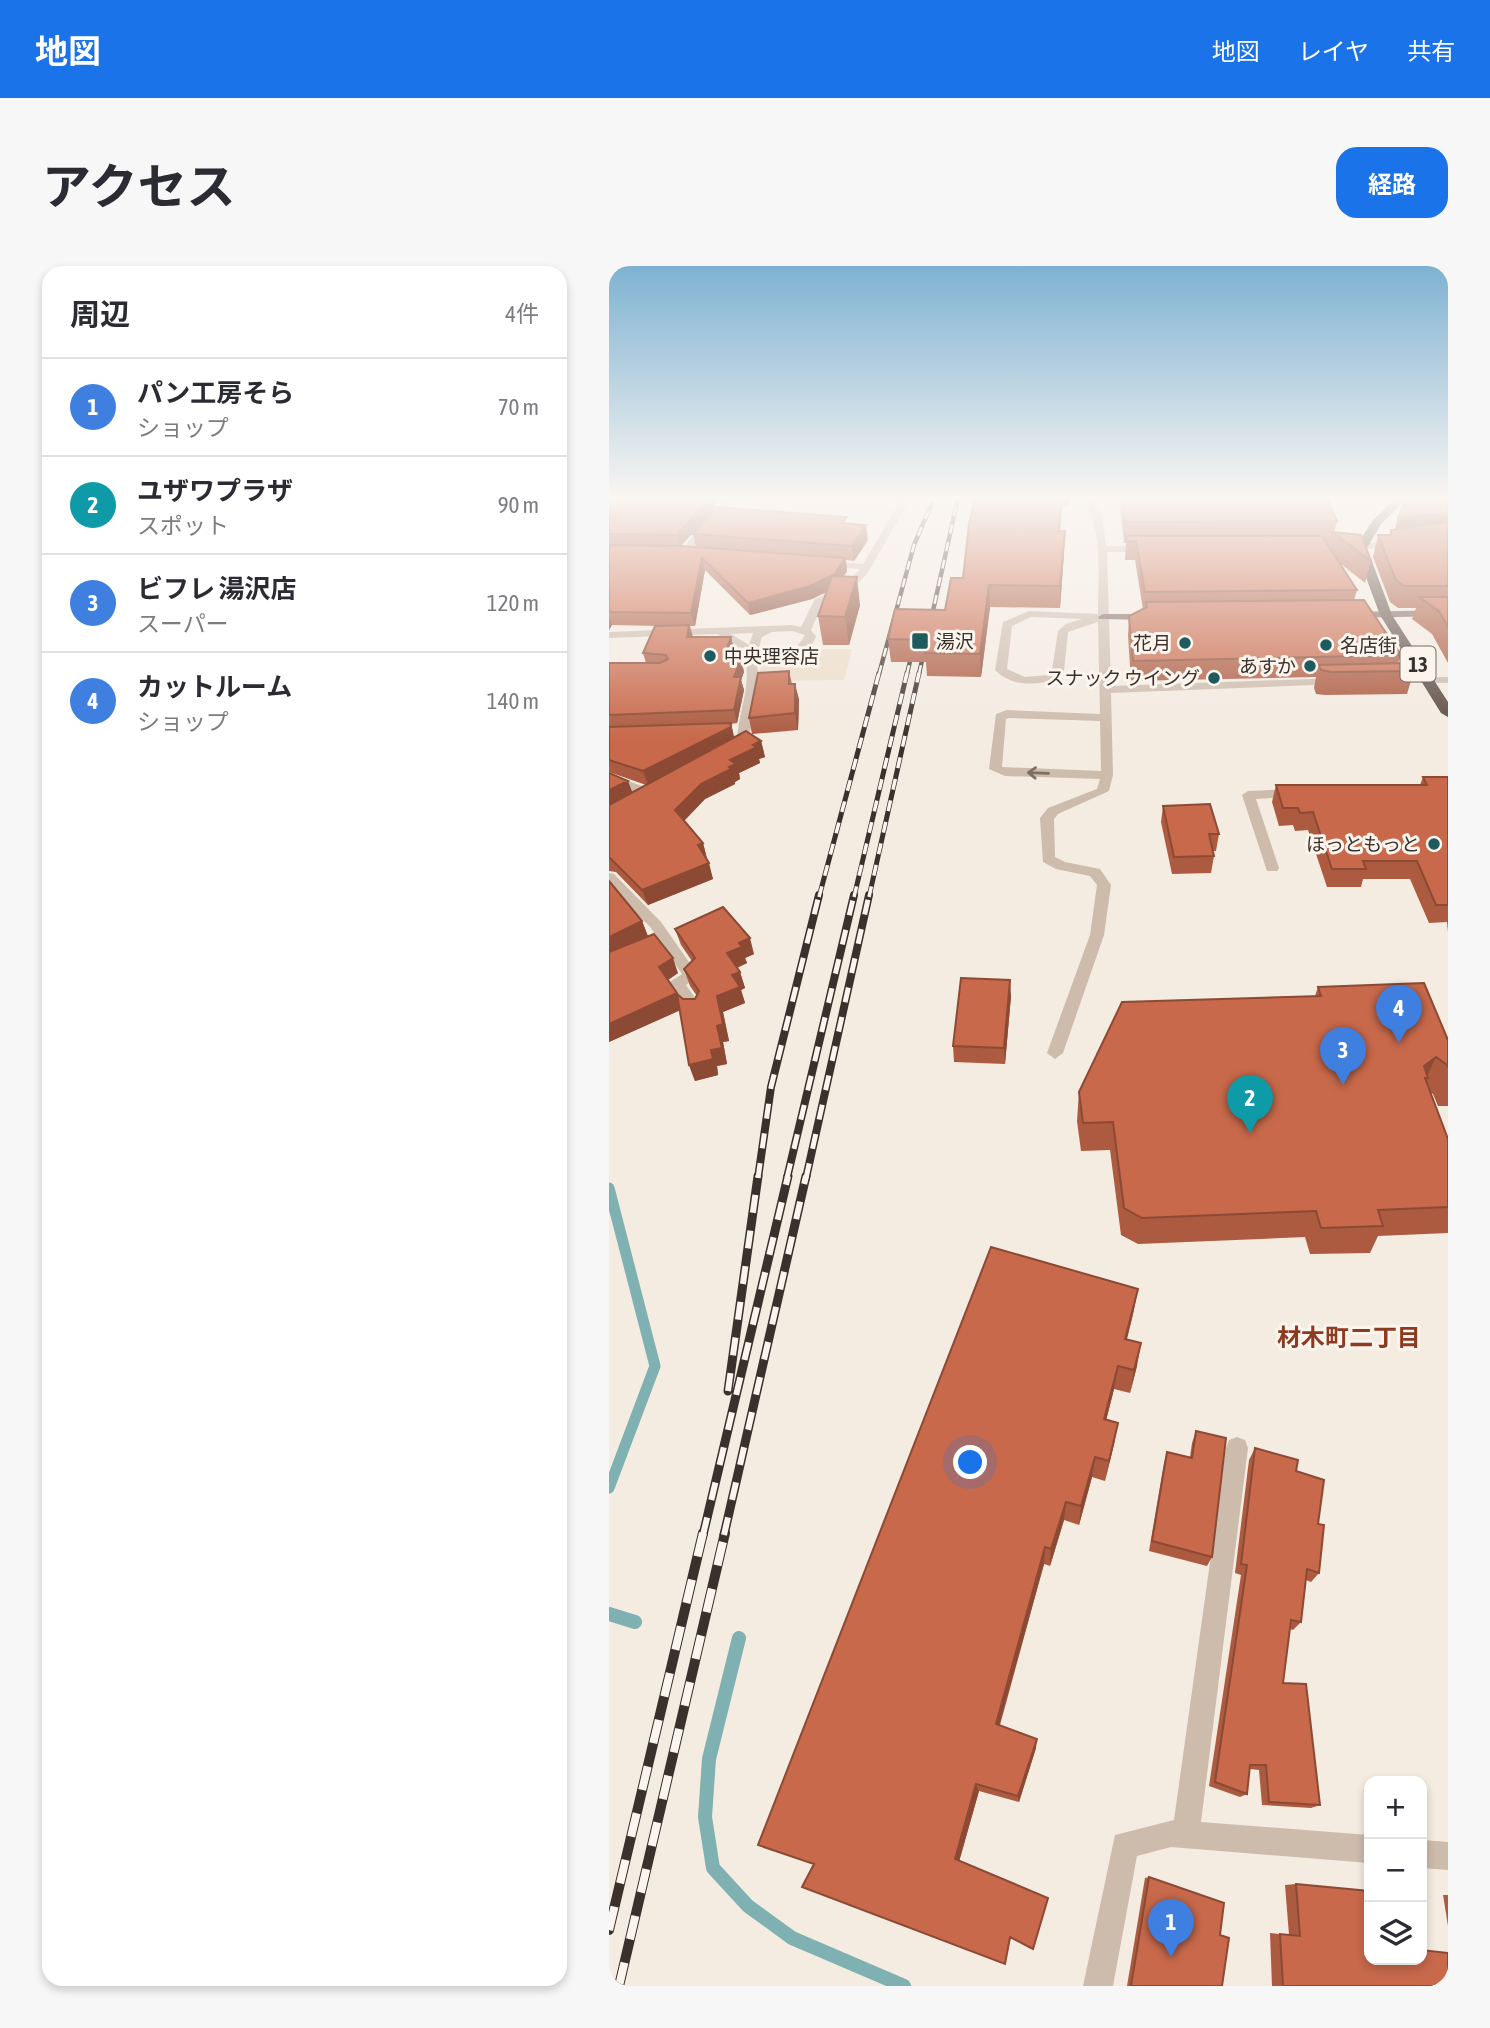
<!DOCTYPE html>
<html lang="ja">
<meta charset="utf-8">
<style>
:root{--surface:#fff;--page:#f7f7f7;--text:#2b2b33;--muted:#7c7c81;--line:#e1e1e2;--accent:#1a73e8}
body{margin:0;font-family:"Asap Condensed","Noto Sans JP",sans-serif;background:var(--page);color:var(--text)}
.controls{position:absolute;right:21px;bottom:21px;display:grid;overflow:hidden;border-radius:14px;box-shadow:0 4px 10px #0003}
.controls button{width:63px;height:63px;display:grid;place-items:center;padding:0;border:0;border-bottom:2px solid var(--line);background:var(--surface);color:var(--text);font:35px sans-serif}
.you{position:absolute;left:362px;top:1197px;width:24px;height:24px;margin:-18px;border:5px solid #fff;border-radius:50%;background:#1a73e8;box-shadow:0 0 0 10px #1a73e833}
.badge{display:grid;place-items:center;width:46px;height:46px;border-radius:50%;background:var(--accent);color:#fff;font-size:23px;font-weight:700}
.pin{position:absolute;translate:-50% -58px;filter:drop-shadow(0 2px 4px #0008)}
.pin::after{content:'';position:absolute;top:37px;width:24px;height:21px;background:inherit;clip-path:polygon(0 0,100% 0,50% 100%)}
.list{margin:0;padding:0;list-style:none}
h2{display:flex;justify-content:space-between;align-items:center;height:91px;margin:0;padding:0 28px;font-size:30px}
h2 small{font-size:23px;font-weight:400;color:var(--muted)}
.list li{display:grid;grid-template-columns:46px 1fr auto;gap:21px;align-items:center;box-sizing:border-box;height:98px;padding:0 28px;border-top:2px solid var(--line)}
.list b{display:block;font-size:26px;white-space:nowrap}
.list p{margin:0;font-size:23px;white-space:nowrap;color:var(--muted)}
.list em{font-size:23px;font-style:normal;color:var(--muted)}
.icon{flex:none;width:38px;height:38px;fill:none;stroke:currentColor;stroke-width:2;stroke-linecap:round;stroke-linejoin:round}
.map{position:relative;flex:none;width:839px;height:1720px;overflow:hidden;border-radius:21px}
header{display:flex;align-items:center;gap:42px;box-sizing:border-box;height:98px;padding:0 35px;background:var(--accent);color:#fff}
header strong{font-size:33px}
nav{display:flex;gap:38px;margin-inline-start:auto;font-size:24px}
.intro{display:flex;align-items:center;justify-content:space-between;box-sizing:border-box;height:168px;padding:0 42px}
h1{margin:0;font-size:49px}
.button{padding:18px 32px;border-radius:21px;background:var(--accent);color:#fff;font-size:24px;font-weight:700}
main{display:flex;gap:42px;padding:0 42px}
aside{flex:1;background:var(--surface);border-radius:21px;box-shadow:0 4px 10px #0003}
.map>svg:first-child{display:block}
.plaza{fill:#ecdcc8}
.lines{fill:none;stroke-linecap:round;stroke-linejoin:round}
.stream-far1{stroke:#7fb0b2;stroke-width:11}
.stream{stroke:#7fb0b2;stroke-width:14}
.minor{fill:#cdbbac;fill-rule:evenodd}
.major{fill:#7d675c;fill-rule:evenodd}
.highway{fill:#5c4a42;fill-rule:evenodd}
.rail-far4-casing{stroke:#3b302b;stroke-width:4.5}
.rail-far3-casing{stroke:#3b302b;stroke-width:5}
.rail-far2-casing{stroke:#3b302b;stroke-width:8}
.rail-far1-casing{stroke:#3b302b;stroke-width:9}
.rail-casing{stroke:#3b302b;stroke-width:10}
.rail-far4{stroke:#fbf5ee;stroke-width:2.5;stroke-dasharray:9;stroke-linecap:butt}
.rail-far3{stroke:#fbf5ee;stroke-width:3.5;stroke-dasharray:11;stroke-linecap:butt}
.rail-far2{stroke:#fbf5ee;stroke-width:5;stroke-dasharray:15;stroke-linecap:butt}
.rail-far1{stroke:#fbf5ee;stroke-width:6;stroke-dasharray:18;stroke-linecap:butt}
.rail{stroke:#fbf5ee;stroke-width:8;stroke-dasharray:24;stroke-linecap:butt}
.wall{fill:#ac5a40}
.shaded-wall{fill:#8c4a34}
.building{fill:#c8694b;stroke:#8c4a34;stroke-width:2}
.oneway{stroke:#7d6f65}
.poi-dot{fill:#1f5a5e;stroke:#fbf5ee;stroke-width:2.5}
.labels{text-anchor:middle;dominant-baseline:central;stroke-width:6;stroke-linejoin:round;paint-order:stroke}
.far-poi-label{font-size:19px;fill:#3b302b;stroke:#fbf5ee;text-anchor:end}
.shield{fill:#fbf5ee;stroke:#756b66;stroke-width:2}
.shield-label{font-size:21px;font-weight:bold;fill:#3b302b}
.neighbourhood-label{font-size:24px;font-weight:bold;fill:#8c3b22;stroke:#fbf5ee}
</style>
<header>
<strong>地図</strong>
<nav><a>地図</a><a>レイヤ</a><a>共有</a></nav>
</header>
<div class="intro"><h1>アクセス</h1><a class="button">経路</a></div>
<main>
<aside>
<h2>周辺<small>4件</small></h2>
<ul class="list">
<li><span class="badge" style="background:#3f7fe0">1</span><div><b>パン工房そら</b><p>ショップ</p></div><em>70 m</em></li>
<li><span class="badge" style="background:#0f9aa8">2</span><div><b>ユザワプラザ</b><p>スポット</p></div><em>90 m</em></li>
<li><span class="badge" style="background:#3f7fe0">3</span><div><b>ビフレ 湯沢店</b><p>スーパー</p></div><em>120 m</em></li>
<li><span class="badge" style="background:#3f7fe0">4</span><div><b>カットルーム</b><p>ショップ</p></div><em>140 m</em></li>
</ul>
</aside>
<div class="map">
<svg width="839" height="1720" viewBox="0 0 839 1720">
<rect width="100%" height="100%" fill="#f4ebe1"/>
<path class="plaza" d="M206,383h37l-8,31 -86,1 3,-17 6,-5 42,-2z"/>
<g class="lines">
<path class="stream-far1" d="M0,922l46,178 -46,122"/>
<path class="stream" d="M0,1348l26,8
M130,1372l-30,121 -4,58 8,51 35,38 44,32 112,48"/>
<path class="minor" d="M113,232h9l-2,9 -42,48h-20v-4l14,-1 39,-44z
M293,232h9l-44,76 -17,17 -27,12 -12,27 5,6c-7,24 -39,20 -60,22l4,25 -13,64 -16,6 -6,-4 12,-7c1,-32 17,-60 6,-91l-26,-17 -108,4v-6l183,-7 9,2 14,-28 27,-12 18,-18 -36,-3 -5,-3 2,-2 42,3zM183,365l13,4 -8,12 -39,4 4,-14 10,-5zM144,367l-4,12 -18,-11z
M475,232h9l9,16 4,32h41l5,3 -5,3h-40l4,134 228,-8 6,3 -6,3 -228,9 2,82 -4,16 -51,23 -4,5 1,38 10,5 35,7 11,16 -7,50 -41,118 -8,6 -8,-6 43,-118 7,-50 -7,-9 -34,-7 -13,-7 -3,-44 8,-10 49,-19 3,-10 -95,-3 -16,-7 7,-55 11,-4 93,4 -2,-92 -30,10 -4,39 -8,9c-22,5 -44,7 -61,-10l8,-48 26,-11 69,3c0,-38 5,-82 -14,-116zM422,351l51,2 -16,5 -8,7 -6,39 -4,5 -23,2 -18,-8 5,-43zM400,452l91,3 1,50 -99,-4 4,-48z
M790,275l5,3 -2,2 -59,5 -5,-3 5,-3z
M779,411h60v6l-64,-1v-4z
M0,508l44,16 1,3 -6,4 -39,-15z
M689,523l6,4 -1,3 -47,3 23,69 -2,3h-10l-25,-76 6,-4z
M0,607l5,1 47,48 35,50 3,4 -13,9 17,24 -2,4h-12l-18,-26 -3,-4 14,-9 -31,-46 -42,-43z
M628,1171l8,3 3,8 -47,374 168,13v28l-198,-16 -34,9 -24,130h-30l32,-151 59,-15 52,-372 3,-8z
M813,1574l26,2v28l-26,-2z"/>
<path class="major" d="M839,344v6l-98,2 -5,-3 5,-3z
M494,348h48l5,3 -5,3 -52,-1 -1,-2z"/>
<path class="highway" d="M787,232h11l-26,26 -14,24 25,67 56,87v15l-7,-4 -61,-98 -25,-67 18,-28z"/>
<g class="rail-far4-casing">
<path id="rail-far4" d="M270,408l35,-129 20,-47
M298,408l7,-30
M310,408l39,-176"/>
</g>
<g class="rail-far3-casing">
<path id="rail-far3" d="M210,631l60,-224
M245,631l53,-224
M260,631l50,-224"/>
</g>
<g class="rail-far2-casing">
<path id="rail-far2" d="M149,912l13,-91 48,-192
M178,912l67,-283
M197,912l63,-283"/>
</g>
<g class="rail-far1-casing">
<path id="rail-far1" d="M119,1125l30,-215
M94,1269l85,-359
M115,1269l82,-359"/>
</g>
<g class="rail-casing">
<path id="rail" d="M0,1664l94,-397
M10,1720l106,-453"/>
</g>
<use href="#rail-far4" class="rail-far4"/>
<use href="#rail-far3" class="rail-far3"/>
<use href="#rail-far2" class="rail-far2"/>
<use href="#rail-far1" class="rail-far1"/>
<use href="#rail" class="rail"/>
</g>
<path class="wall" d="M0,232h109l-5,12 -32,36 15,1 -3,-13 154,-11 21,17 -14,21 -8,-1 1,11 -4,6 17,28 -11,40h-26l-5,-29 9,-24 -15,7 -62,16 -45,-45 -10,56h-5l3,11h38l3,13 -3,7 10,2 3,13 -3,8 3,10 -7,33 -6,1 3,13 27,4 4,16 -6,2 1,4 -21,10 1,6 -5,3v2l-30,15 -21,22 19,22 4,16h-1l7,20 -65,26 -32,-33 -7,-1v-98l23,19 14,-7 -37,-13v-109h37l-3,-10 15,-27 -46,-1 -3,5z
M366,232h95l-1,8h-7l-2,25h5l-1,22 -4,55 -70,-1 -9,70 -54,-1 -1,-14h-35l-3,-23 57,-29 18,-32z
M510,232h208l10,23 -3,12 37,28 -6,22 -24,-19 16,26 -3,10 47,55 -3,8 16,8 -7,23 -82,1 -9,-1 -2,-6 2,-11 -185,4 -3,-45 1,-20 14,-7 -8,-49h-10l1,-17h-2z
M839,232v165l-16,-29 -20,-15 4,-11h-18l-8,-6 -17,-45 5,-22h11l2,-5 4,-1z
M180,405l3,13h3l4,16 -1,30 -46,4 -3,-16z
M814,511h25v155l-1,-10 -18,1 -19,-44h-47l-2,8h-34l-19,-57 -13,1 -2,-6 -14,1 -7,-24 4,-17h144z
M554,540l56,28 -3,17h-3l1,5 -3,17 -39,1 -11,-52z
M33,655l6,15 30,37 -10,7 9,13 6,6h12l2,-3 -7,-10 -6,-17 8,-8 -11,-16 -6,-16 79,25 -9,4 2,5 -10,5 3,4 5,16 -4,2 4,13 -22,9 6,29 -6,1 4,22 -10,2 1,9 -23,6 -6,-16 -9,-55 -71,32z
M709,721l130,53v66h-10l-5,-12 -3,-2 18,47v94l-70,3 -8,17 -60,1 -5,-17 -167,7 -17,-9 -11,-85 -29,1 -4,-30 2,-29 236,-96z
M402,730l-6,68 -51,-2 -1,-16z
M529,1023l-5,25 -6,25 10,27 -7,27 -16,-4 -8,31 12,3 -4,21 -9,37 -13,-4 -13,48 -15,-5 -14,46 -6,-2 -44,161 36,23 -17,54 -40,-11 -20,70 52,76 -5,23 -204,-73z
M587,1165l16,126 -5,9 -58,-15 15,-88 3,-11 23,5 2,-14z
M646,1182l41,23 22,53 1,49 -8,9 -5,-2 -5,42 -8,8 -3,-1 -7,54 37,122 -9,3 -49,-3 -3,-35 -9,-1 -3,25 -7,3 -31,-11 32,-211 -6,-2 14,-113z
M540,1611l71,58 2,51h-95l18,-108z
M687,1618l73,76 79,26h-176l-2,-53 19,2 -4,-50z
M834,1629h5v31z"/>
<path class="shaded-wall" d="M101,232h8l-5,12 -33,37 -3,-12z
M839,247v20l-56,6 6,-21z
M257,259l2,15 -14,21 -2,-15z
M456,265l-1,22 -4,55v-22z
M93,292l3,12 -10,56 -4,-13z
M236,292l2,13 -10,15 -25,13 -62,16 -2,-12z
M248,311l3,28 -11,40 -4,-28z
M380,319l1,22 -9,70 -1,-23z
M0,351l3,8 -3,5z
M80,359l4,13 -6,-1z
M122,371l3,13 -7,19 -3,-13z
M132,393l3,13 -3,8 3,10 -7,33 -3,-13v-33z
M186,418l4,16 -1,30 -3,-17z
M122,457l3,14 -86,48 -5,-14z
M152,475l4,16 -6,2 1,4 -21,10 1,6 -5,3v2l-30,15 -25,26 -5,-15 26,-26 29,-24 23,-15z
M19,515l5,13 -24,12v-16z
M94,577l4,16 -4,2 -5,-16z
M100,597l4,16 -65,26 -6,-15z
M33,655l6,16 -39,19v-19z
M141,672l4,16 -9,4 2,5 -15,7 -5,-17 12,-10z
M64,692l5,15 -13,9 -6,-15z
M131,706l5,16 -4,2 4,13 -22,9 6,29 -6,1 4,22 -10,2 1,9 -23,6 -6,-16 22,-15 6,-24v-30l15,-21z
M401,714l1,16 -6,68 -1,-16z
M68,727l6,16 -74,33v-18z
M827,791l-10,21 -2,-12z
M529,1023l-5,25 -12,48 4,-23z
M532,1077l-4,23 -7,27 4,-23z
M509,1100l-4,23 -13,52 3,-22z
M509,1157l-4,21 -9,37 4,-20z
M486,1191l-3,20 -13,48 2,-19z
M457,1236l-2,18 -14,46 1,-17z
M436,1281l-1,17 -47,169 -1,-9z
M428,1473l-1,9 -17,54 -1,-6z
M367,1518l3,7 -20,71 -4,-3z"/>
<path class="building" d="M0,232h101l-33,37 -68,-1z
M366,232h86l-2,33h6l-5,55 -71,-1 -9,69 -55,-1 3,-13 -40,-1 7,-30 50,1 6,-32h12l6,-54z
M513,232h205l10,23 -212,1z
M798,232h41v15l-50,5z
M107,241l131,10 -5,6 24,2 -14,21 -159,-12z
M839,256v64h-44l-8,-6 -18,-45h13v-5z
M723,266l29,3 10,26z
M517,270h196l35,54 -212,2 -9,-51 -9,1z
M0,279l72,1 164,12 -10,16 -25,12 -62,17 -46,-45 -11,55 -82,-1z
M223,310l25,1 -12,40 -27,-1z
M810,331h29v30l-9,-16z
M755,334l37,55 -268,6 -4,-45 18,-9 -1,-5z
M80,359l-2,12h44l-7,19 17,3 -7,18h7l-7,33 -125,5v-52h51l8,-4 -2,-4 -23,-2 12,-27z
M800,397l5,8 -83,1 -10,-2 -2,-5z
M180,405v13h6v29l-46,5 9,-45z
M122,457v4l-88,44 -34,-11v-33z
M137,465l15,10 -8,4 4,2 -27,13 6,4 -7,3 2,2 -30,15 -26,26 28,33 -5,2 11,18 -67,27 -33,-33v-52z
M0,507l19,8 -19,9z
M814,511h25v128h-12l-19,-44h-54l3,8h-34l-19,-57 -13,1 -2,-5h-15l-7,-23h151z
M601,538l9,30h-10l5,22 -40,1 -11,-51z
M0,615l33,40 -33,16z
M114,641l27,31 -11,5 3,4 -15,6 13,19 -8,3 8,12 -23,9 6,28 -6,2 5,22 -11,2 2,9 -24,6 -12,-71 6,5h12l4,-8 -15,-22 11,-11 -20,-29z
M45,668l19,24 -14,9 18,26 -68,31v-72z
M352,712l49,2 -6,68 -51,-2z
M815,717l24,57v27l-1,-2 -11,-8 -12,9 4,12h-3l23,61v68l-70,3 5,16 -62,2 -5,-17 -174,7 -18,-10 -11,-86 -30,1 -4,-31 43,-90 199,-6 -3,-9z
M382,981l147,42 -13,50 16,4 -7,27 -16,-4 -14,53 14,4 -9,38 -14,-4 -14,49 -15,-4 -15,47 -6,-2 -49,177 41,15 -19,57 -42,-12 -21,75 93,39 -15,51 -23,-12 -5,27 -203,-77 12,-23 -56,-19z
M587,1165l30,7 -14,119 -60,-16 15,-89 25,6z
M646,1182l43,12 -2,11 28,9 -6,44 6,1 -5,48 -12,-4 -6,53 -10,-2 -8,63 23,1 14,121 -51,-3 -3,-37h-16l-3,29 -32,-12 32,-217 -6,-1z
M540,1611l75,26 -4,32 9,3 -7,48h-91z
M687,1618l73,7v69h53v-10l26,3v33h-165l-3,-52 20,2z"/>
<defs><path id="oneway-shaft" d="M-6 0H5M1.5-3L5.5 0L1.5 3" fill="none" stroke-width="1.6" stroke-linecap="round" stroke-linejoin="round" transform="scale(1.75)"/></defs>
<use class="oneway" href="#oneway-shaft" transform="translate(429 507) rotate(-178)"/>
<linearGradient id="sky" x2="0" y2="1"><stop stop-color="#7eb2d2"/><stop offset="0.49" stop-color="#faf6f2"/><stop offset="1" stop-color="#faf6f2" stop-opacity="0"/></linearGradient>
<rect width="839" height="473" fill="url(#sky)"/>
<g class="poi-dot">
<rect x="302" y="366" width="18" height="18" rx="3.5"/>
<circle cx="576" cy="377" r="7"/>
<circle cx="717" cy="379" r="7"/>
<circle cx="101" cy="390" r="7"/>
<circle cx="701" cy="400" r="7"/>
<circle cx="605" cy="412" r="7"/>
<circle cx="825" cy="578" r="7"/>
</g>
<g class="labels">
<g class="far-poi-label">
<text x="327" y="375" text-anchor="start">湯沢</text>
<text x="562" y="377">花月</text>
<text x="731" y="379" text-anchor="start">名店街</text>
<text x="115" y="390" text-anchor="start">中央理容店</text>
<text x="687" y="400">あすか</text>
<text x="591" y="412">スナック ウイング</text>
<text x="811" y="578">ほっともっと</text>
</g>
<rect class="shield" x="791.5" y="380.5" width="35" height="35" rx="5"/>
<g class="shield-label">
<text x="809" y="398">13</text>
</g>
<g class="neighbourhood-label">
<text x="740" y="1071">材木町二丁目</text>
</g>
</g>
</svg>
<div class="controls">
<button>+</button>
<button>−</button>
<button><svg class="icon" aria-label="layers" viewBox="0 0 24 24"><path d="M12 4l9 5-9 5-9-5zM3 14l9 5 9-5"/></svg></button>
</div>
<div class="you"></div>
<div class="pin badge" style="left:562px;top:1691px;background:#3f7fe0">1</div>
<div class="pin badge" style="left:641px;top:867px;background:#0f9aa8">2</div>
<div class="pin badge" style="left:734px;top:819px;background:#3f7fe0">3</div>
<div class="pin badge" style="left:790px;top:777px;background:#3f7fe0">4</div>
</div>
</main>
